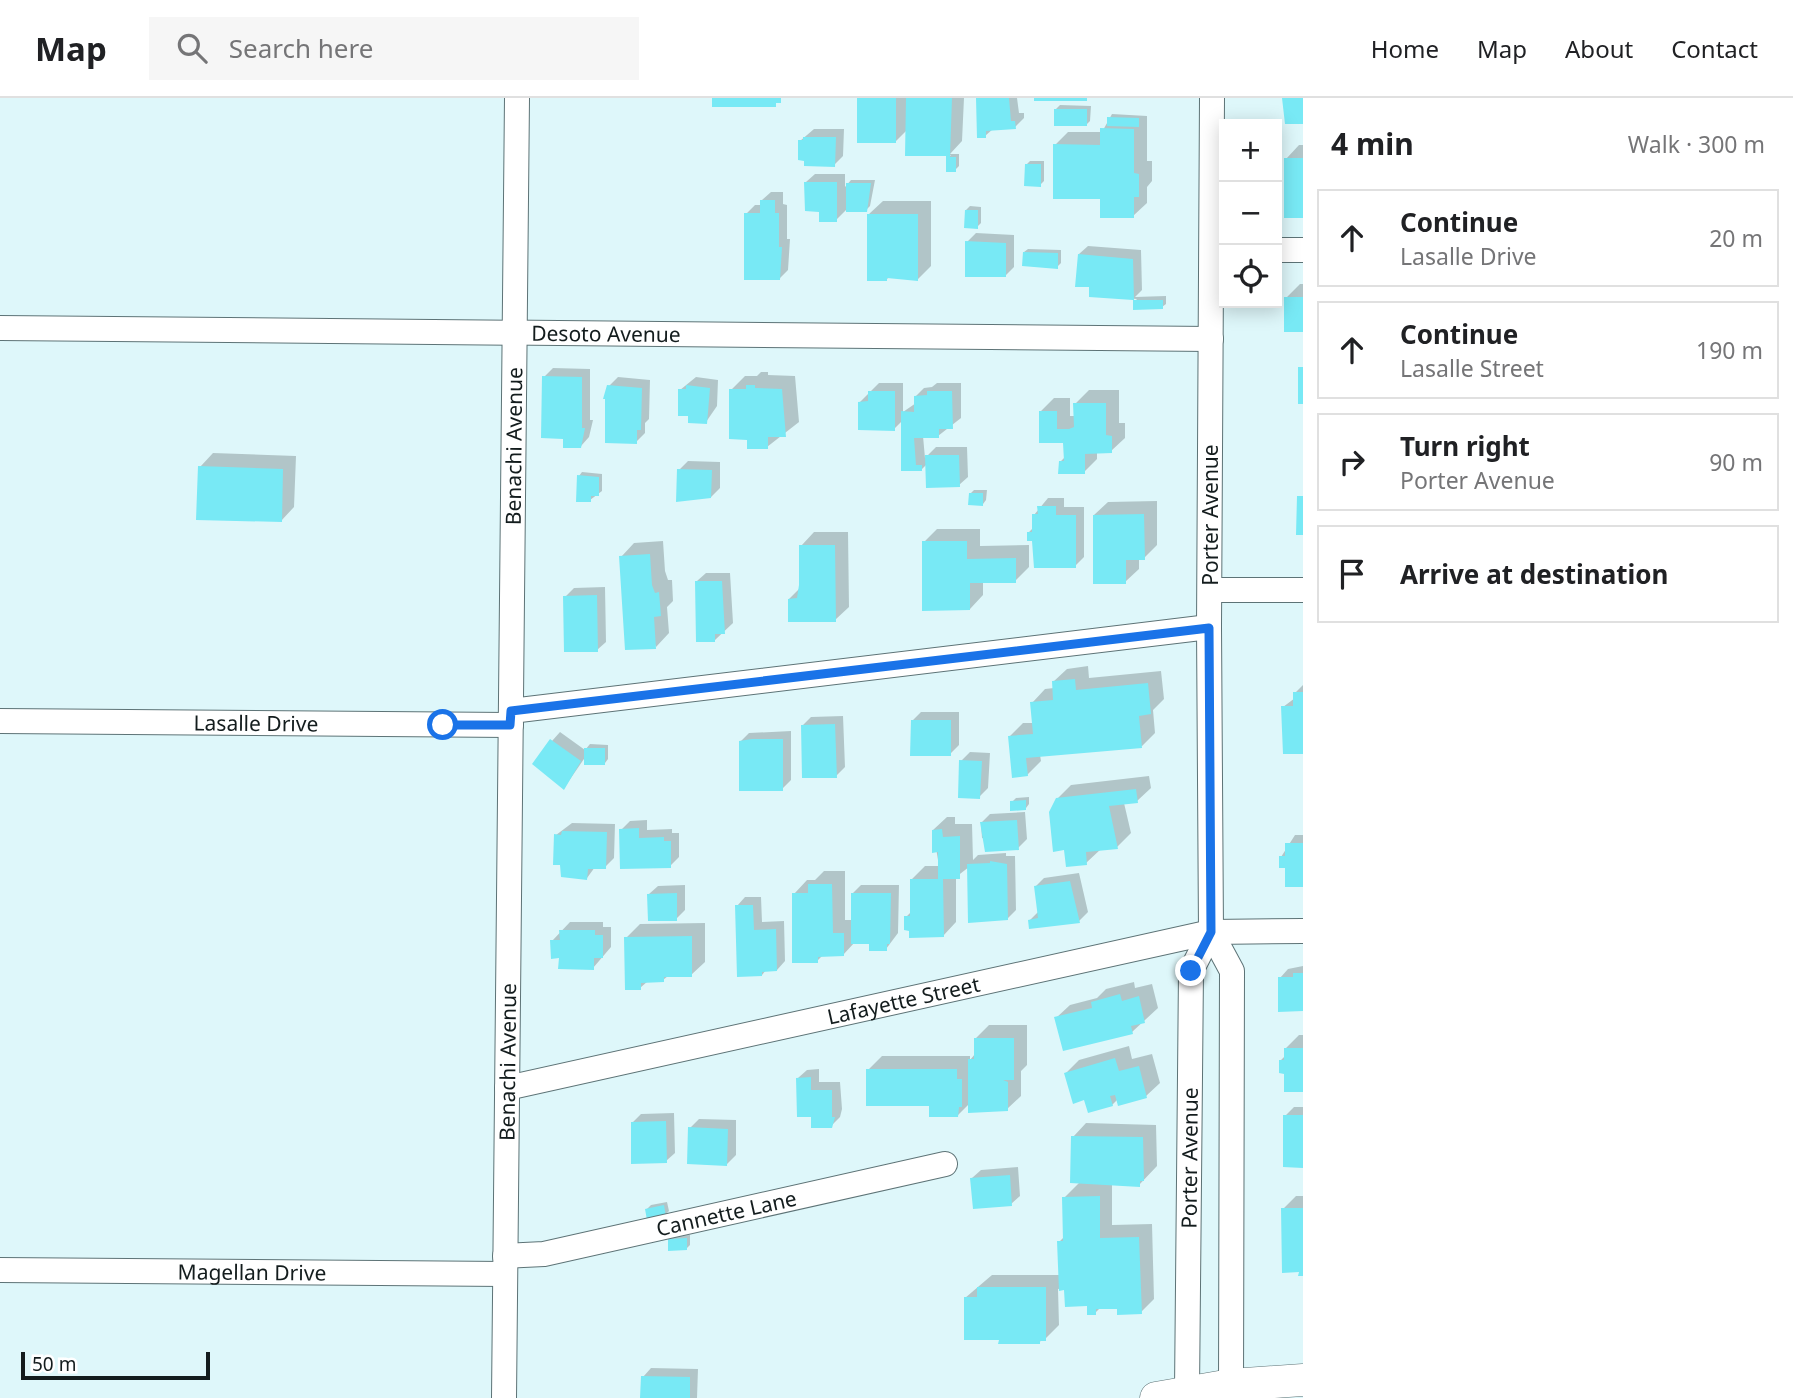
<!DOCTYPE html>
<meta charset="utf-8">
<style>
:root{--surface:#fff;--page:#f6f6f6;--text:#202124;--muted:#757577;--line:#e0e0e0}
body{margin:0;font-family:"Noto Sans",sans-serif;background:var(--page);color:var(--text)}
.controls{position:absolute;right:21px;top:21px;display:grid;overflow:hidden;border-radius:0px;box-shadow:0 4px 18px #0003}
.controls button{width:63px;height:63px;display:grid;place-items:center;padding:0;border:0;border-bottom:2px solid var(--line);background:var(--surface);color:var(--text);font:35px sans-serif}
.scale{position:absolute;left:21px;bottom:18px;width:189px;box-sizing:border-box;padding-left:7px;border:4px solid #131c1d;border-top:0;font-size:19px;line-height:24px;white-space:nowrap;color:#131c1d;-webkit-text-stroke:5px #fff;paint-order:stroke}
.stop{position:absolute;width:21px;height:21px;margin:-16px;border:5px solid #1a73e8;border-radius:50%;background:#fff}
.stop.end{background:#1a73e8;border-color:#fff;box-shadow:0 2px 7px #0008}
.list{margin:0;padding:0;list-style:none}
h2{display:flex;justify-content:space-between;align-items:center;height:91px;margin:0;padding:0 28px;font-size:30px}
h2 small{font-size:23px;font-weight:400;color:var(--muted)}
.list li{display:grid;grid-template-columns:46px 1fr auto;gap:21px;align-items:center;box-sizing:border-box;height:98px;margin:0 14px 14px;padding:0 14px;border:2px solid var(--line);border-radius:0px}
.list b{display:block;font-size:26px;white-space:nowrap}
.list p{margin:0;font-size:23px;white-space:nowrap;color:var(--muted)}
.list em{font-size:23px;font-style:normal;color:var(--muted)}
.icon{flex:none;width:38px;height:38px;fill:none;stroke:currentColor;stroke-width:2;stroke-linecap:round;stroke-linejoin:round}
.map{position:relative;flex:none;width:1303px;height:1300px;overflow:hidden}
header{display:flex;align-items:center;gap:42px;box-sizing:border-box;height:98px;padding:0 35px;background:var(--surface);border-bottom:2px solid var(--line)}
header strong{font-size:33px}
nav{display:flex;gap:38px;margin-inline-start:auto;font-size:24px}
.search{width:490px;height:63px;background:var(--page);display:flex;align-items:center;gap:18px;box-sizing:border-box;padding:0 24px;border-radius:0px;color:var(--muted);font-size:26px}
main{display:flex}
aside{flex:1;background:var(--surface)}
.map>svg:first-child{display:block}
.shadow{fill:#0003}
.building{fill:#78e9f5}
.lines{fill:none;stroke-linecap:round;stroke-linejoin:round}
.minor-casing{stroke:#5d7376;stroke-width:26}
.tertiary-casing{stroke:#5d7376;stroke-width:33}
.minor{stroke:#fff;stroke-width:24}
.tertiary{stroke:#fff;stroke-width:32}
.route{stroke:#1a73e8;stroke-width:9}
.labels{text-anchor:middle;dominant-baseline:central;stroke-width:5;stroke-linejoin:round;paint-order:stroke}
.street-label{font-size:21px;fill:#131c1d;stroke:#fff}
</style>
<header>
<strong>Map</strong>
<div class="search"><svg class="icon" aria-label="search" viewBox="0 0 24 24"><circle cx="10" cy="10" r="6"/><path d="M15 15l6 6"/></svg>Search here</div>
<nav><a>Home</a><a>Map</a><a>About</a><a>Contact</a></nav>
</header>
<main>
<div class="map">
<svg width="1303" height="1300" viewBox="0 0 1303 1300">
<rect width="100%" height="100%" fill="#def7fa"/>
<path class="shadow" d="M858,0h106l-2,43 -12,13h9v12l-4,4 -7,-12 3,-3 -44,-1v-24l-11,11z
M978,0h39l2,15h5v5l-9,9 -22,2 -8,7z
M1060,7l31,1 -1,15 -4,4 -30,-16z
M1112,16l35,2v45h5v20l-5,6v16l-14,13 -32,-19 -46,-52 13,-13h34z
M814,31h30l-1,27 -9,9 -34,-24z
M1299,47h4v71h-17v-57z
M1030,63h14v20l-4,4 -14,-20z
M815,76h30v13l6,-7h24l-5,26 -4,4h-20l-10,10 -16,-10 -14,-28z
M771,94h12v12l4,1v34h3l-2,31 -9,9 -33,-65 9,-9h7v-5z
M883,103h48v65l-14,14 -28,-3 -3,3 -17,-66z
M970,108l11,1v16l-4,4 -11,-17z
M976,135l38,2v32l-9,9 -38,-34z
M1088,148l53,4 1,40 -7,7 31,-1v8l-4,3 -27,-6 2,-2 -46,-3v-11l-12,-31z
M1028,151l33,1v13l-4,4 -33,-15z
M1300,186h3v46l-17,1v-33z
M553,270l37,1v51h3l-4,17 -8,9 -16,-9 -21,-60z
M761,274h7v3l27,1 4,46 -32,25 -18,-9 -18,-48 14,-14h12z
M618,279l32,3 -1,39 -4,4v10l-9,9 -27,-56z
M696,279l22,3 -1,26 -11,16 -16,-7 -10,-25z
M879,285h24v29l13,-9v-7l8,-8 8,-1 5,-4h24v35l-23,18h-15l2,22 11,-11h31l1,30 -9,8 -32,-21 -5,5h-19v-49l-9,9 -34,-27z
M1089,292h30v33h6v15l-14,13 -14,1v7l-13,13 -24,-10 5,-5v-16l-24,-30 13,-13h16v18h5v-12z
M213,355l83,3 -2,51 -13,14 -81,-54z
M688,363l32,1v26l-9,9 -32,-27z
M582,374l20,2v17l-12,9 -11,-24z
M974,392h13l-1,10 -3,4 -13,-10z
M1048,400h16v9h20v50l-9,9 -41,-27 -5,-7 5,-5v-12z
M1157,403v44l-13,13h-5v11l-14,13 -31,-67 14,-13z
M937,431h43v17l49,-1v22l-14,14h-32v14l-13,14 -46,-67z
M814,434h34l1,75 -14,13 -46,-21 10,-10 2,-43z
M663,443l2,30 3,9h4l1,21 -6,6 2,26 -13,14 -35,-90 13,-14z
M706,475h24l3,50 -18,17 -18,-59z
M605,489l1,55 -9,8 -32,-53 9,-9z
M1088,568l1,12 72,-7 3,28 -11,11 2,23 -13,13 -102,9 1,6 -14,14 -18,-38 14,-14h11l-2,-20 13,-14 9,-1 -1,-6 14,-13z
M1303,587v67h-18l-2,-45 12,-9v-5z
M921,614h38v33l-9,9 -38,-33z
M843,618l2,51 -9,9 -34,-50 9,-9z
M791,633v49l-9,9 -42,-47 9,-9z
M560,634l25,18 5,-6 18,1v14l-3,4 -19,-7 -22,32 -12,-47z
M970,654l20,1 -2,35 -9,9 -18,-36z
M1149,678l2,12 -14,13 -13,2 7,30 -14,14 -16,2 -15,14 -29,-64 14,-14z
M1029,699v7l-3,4 -14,-6 4,-4z
M1025,714l2,27 -9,9 -36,-10 -1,-15 9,-9z
M947,719h8v7h17l1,36 5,-5 28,-2v3h9l1,54 -9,9 -38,-52 -13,10v45l-13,14 -37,-19 6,-6 -1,-31 14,-14h14l-6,-36z
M647,722v10l25,-1v4h7v24l-9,9 -49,-36 9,-9z
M572,725l43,1 -1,34 -9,9h-10l-8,11 -31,-43z
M1295,737h8v49l-16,1v-19l-6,-9z
M824,773h21v49h8v-27l8,-8h38l-1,48 -12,16 -15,-7h-16l-12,13h-20l-6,6 -23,-67 13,-14h8z
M1079,775l9,39 -9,9 -49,-1 9,-9 -3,-25 8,-8z
M685,787v25l-9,9 -27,-25 9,-8z
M745,799h16l1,25 22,-1 1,40 -8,9h-11l-4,5 -25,-69z
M570,824h33v5h8v20l-18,21 -33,-11 -8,-16z
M705,825v39l-14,13 -23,1 -5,4 -15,1 -8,7 -14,-50 14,-14z
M1303,868v44h-23v-32l8,-9z
M1134,884l1,6 17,-4 6,24 -26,24 -76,-14 14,-13 27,-7 9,-9z
M989,927h38v40l-6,6v25l-14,13 -37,-6 -12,12 -90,-45 14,-14h88v4l5,-6v-15z
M1299,937h4v55h-18l1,-18 -6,-11 6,-6v-7z
M1129,948l3,13 20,-5 8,29 -14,13 -28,3 -6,6 -46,-32 13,-13z
M819,971v13h21l2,27 -2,8 -9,9 -33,-48 9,-8z
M1294,1009h9v59l-18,-1v-49z
M674,1015l1,40 -9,8 -34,-38 9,-9z
M699,1021l37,1v35l-9,9 -37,-36z
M1086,1025l70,2 1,41 -18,19 -27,-2v42l40,-1 2,75 -13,13 -22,-5h-18l-6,6 -6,-9 -23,-16 -8,1 1,36 -14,14 -6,3 -39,-4 -35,-40 27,-23h68l-1,-33 6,-6 -1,-38 16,-16 -7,-45z
M1018,1069l2,29 -9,8 -39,-26 9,-8z
M1296,1098h7v78h-3l-17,-65z
M667,1104l2,9 -4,4 -18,-6 4,-4z
M690,1137v10l-4,4 -17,-10 4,-3z
M651,1270l47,1 -1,29h-55l1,-21z"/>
<path class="building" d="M712,0h69v5h-5v4h-64z
M857,0h39v45h-39z
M906,0h46l-2,59h6v15h-10v-16h-41z
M976,0h33l2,23h4l1,8 -30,2v7h-9z
M1034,0h53v3h-53z
M1282,0h21v26h-18z
M1054,11h33v17h-33z
M1107,19l32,1v9l-32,-1z
M1100,30l34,1v44l5,1v23h-5v21h-34v-19h-47v-55l47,1z
M803,39h33l-1,30 -31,-1v-5l-6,-1v-20h5z
M1284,60h19v60h-19z
M1025,66h16v23l-17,-1z
M804,84h33v40h-18v-10l-14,-1z
M846,85h25l-4,29h-21z
M760,102h15v13h4v34h3l-2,33h-36v-67h16z
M965,112h13v19l-14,-1z
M867,116h51v67l-31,-3v3h-20z
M965,143l41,2v34h-41z
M1023,154l35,1v16l-36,-3z
M1078,156l55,5 1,41h29v9l-30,1v-10l-44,-3v-10h-14z
M1284,199h19v35h-19z
M1298,269h5v37h-5z
M542,278l40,1v51h3l-4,20h-18v-9l-22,-1z
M607,287l35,3 -1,42h-4v14l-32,-1v-44h-2z
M686,287l24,3 -3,36 -19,-1v-7h-10v-27h8z
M746,287h9v3l27,1 4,48h-18v12h-21v-9l-18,-1v-50h17z
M868,293h27v40l-37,-1v-28l10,-1z
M927,293h25l1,38h-14v9h-25l2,27h6v6h-21v-60l13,1v-16l13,-1z
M1073,305h33v32l6,1v17l-27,1v20h-27l1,-13h5l-1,-18h-24v-32h18v18h12l5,-2z
M925,357h34l1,32 -34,1z
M198,368l85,3 -1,53 -86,-2z
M677,371l35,1 -1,28 -35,4z
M577,377l22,2v19h-8v6h-15z
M969,395h14v13l-15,-1z
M1297,398h6v39h-7z
M1037,408h19v9h20v53h-42l-2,-27h-5v-9h5v-18h6z
M1144,416l1,46h-19v24h-33v-69z
M922,443h45v18l49,-1v25h-46v27l-48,1z
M799,447h36l1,77h-48v-23l9,-1 2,-13z
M650,456l2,31 3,8 4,-1 2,24 -7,1 2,32 -31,1 -6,-94z
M695,483h27l3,53h-10v8h-19z
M597,497l1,57h-34l-1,-56z
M1075,581l1,11 72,-7 3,31 -12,2 3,32 -116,10 2,18 -16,2 -4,-42 25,-2 -3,-32 23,-2 -1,-19z
M1293,594h10v62h-20l-2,-48h12z
M911,622h40v36h-41z
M835,626l2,54h-35l-1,-53z
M550,641l31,22 -17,29 -32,-26z
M752,641h31v52h-44v-50z
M584,650h21v17h-21z
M959,662l23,1 -2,38 -22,-1z
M1136,691l2,14 -29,3 9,43 -32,3 1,13 -21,2 -2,-17 -11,2 -4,-40 7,-14z
M1026,702v10l-16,1v-10z
M1017,722l2,30 -34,2 -5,-30z
M639,730v10l25,-1v4h7v27l-51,1 -1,-40z
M942,731l1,8 17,-1v43h-17l1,58 -35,1v-7l-5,-1v-14h6v-37h28v-27l-6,1v-23z
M562,733l45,1 -1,37h-18l-1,11 -26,-3 -1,-12h-7l1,-31 7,1z
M1285,745h18v44h-18v-19h-6v-12h6z
M990,763l17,3 1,56 -40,3 -1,-59 23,-1z
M1070,783l10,42 -51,6 -1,-9 10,-2 -4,-32z
M808,786h24l1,49h11v23l-26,1v6h-26v-70h16z
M677,795v28h-29l-1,-27z
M851,795h40l-1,51h-3v7h-18v-7h-18z
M735,807h18l1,25 22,-1 1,42 -15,1v4l-25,1z
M559,832h36v5h8v23h-9v12l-36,-1 1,-11 -8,1 -1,-19h10z
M692,838v41h-28v5l-23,1v7h-16l-1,-53z
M1293,875h10v38l-25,1v-35h15z
M1120,896l2,7 17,-5 6,27 -14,3 2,8 -70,17 -9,-34 38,-9 -1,-6z
M974,940h40v42h-11l5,2v29l-40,2v-54h6z
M1284,950h19v44h-19v-18l-5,-1v-13h5z
M1115,960l4,13 20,-5 8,32 -29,8 -3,-11 -5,1 3,10 -25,7 -4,-13 -11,4 -9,-31z
M866,971h91v10h5v28h-3l-1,10h-29v-11h-63z
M811,979v13h21v27h3l-3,11h-21v-11h-14l-1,-39z
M1283,1017h20v53l-20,-1z
M666,1023l1,42 -36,1v-42z
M688,1029l40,2 -1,37 -40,-2z
M1071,1038l72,1 1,44h-4v6l-70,-4z
M1010,1077l2,31 -39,3 -3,-31z
M1100,1098v42l39,-1 3,77 -25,1v-6h-21v6h-9v-9l-22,1 -1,-17 -5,1 -2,-50h6l-1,-44z
M664,1107l2,12 -19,3 -2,-11z
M1281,1110h22v68h-5l1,-4 -17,1z
M687,1140v12l-19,1v-12z
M977,1189h69v54h-6v3h-42l1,-4h-35v-43h13z
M641,1278l49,1v21h-50z"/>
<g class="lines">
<g class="minor-casing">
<g id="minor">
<path d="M1212,0l-3,529 2,305 21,39 -1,414"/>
<path d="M1277,152h26"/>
<path id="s1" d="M0,230l1211,11"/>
<path d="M1210,492h93"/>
<path d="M511,613l698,-84"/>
<path id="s2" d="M0,623l511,4"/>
<path id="s3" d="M507,990l704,-156 92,-1"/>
<path id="s4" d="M505,1158l39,-2 401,-90"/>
<path id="s5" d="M0,1172l505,4"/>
<path id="s6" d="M1187,1293l4,-420 20,-39"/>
<path id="s7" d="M504,1300l13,-1300"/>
</g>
</g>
<g class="tertiary-casing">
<path id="tertiary" d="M1156,1300l75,-13 72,-5"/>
</g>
<use href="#minor" class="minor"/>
<use href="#tertiary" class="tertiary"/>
</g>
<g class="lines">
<path class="route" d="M443,627h67l1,-14 698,-83 2,304 -20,39"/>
</g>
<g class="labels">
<g class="street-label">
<text stroke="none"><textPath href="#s1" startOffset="606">Desoto Avenue</textPath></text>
<text stroke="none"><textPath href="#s7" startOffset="952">Benachi Avenue</textPath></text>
<text transform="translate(1210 417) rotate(-90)">Porter Avenue</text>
<text stroke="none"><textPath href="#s2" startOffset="256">Lasalle Drive</textPath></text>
<text stroke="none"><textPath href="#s3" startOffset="406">Lafayette Street</textPath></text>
<text stroke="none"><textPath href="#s7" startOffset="336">Benachi Avenue</textPath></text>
<text stroke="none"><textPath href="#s6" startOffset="233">Porter Avenue</textPath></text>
<text stroke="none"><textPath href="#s4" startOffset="226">Cannette Lane</textPath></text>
<text stroke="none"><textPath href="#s5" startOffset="252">Magellan Drive</textPath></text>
</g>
</g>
</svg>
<div class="controls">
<button>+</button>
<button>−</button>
<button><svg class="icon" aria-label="locate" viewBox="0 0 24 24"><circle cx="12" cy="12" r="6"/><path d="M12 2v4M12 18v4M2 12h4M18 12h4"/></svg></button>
</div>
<div class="scale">50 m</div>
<div class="stop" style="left:443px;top:627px"></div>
<div class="stop end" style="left:1191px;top:873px"></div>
</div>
<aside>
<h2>4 min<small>Walk · 300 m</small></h2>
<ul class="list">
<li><svg class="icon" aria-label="ahead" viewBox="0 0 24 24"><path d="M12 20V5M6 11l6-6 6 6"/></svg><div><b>Continue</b><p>Lasalle Drive</p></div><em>20 m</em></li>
<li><svg class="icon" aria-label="ahead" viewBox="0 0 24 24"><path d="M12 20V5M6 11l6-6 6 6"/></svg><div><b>Continue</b><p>Lasalle Street</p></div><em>190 m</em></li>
<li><svg class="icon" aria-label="right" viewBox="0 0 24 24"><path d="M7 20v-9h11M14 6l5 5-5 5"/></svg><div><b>Turn right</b><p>Porter Avenue</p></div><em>90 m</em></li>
<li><svg class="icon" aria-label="arrive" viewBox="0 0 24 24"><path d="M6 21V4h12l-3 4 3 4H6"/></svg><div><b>Arrive at destination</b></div></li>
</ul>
</aside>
</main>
